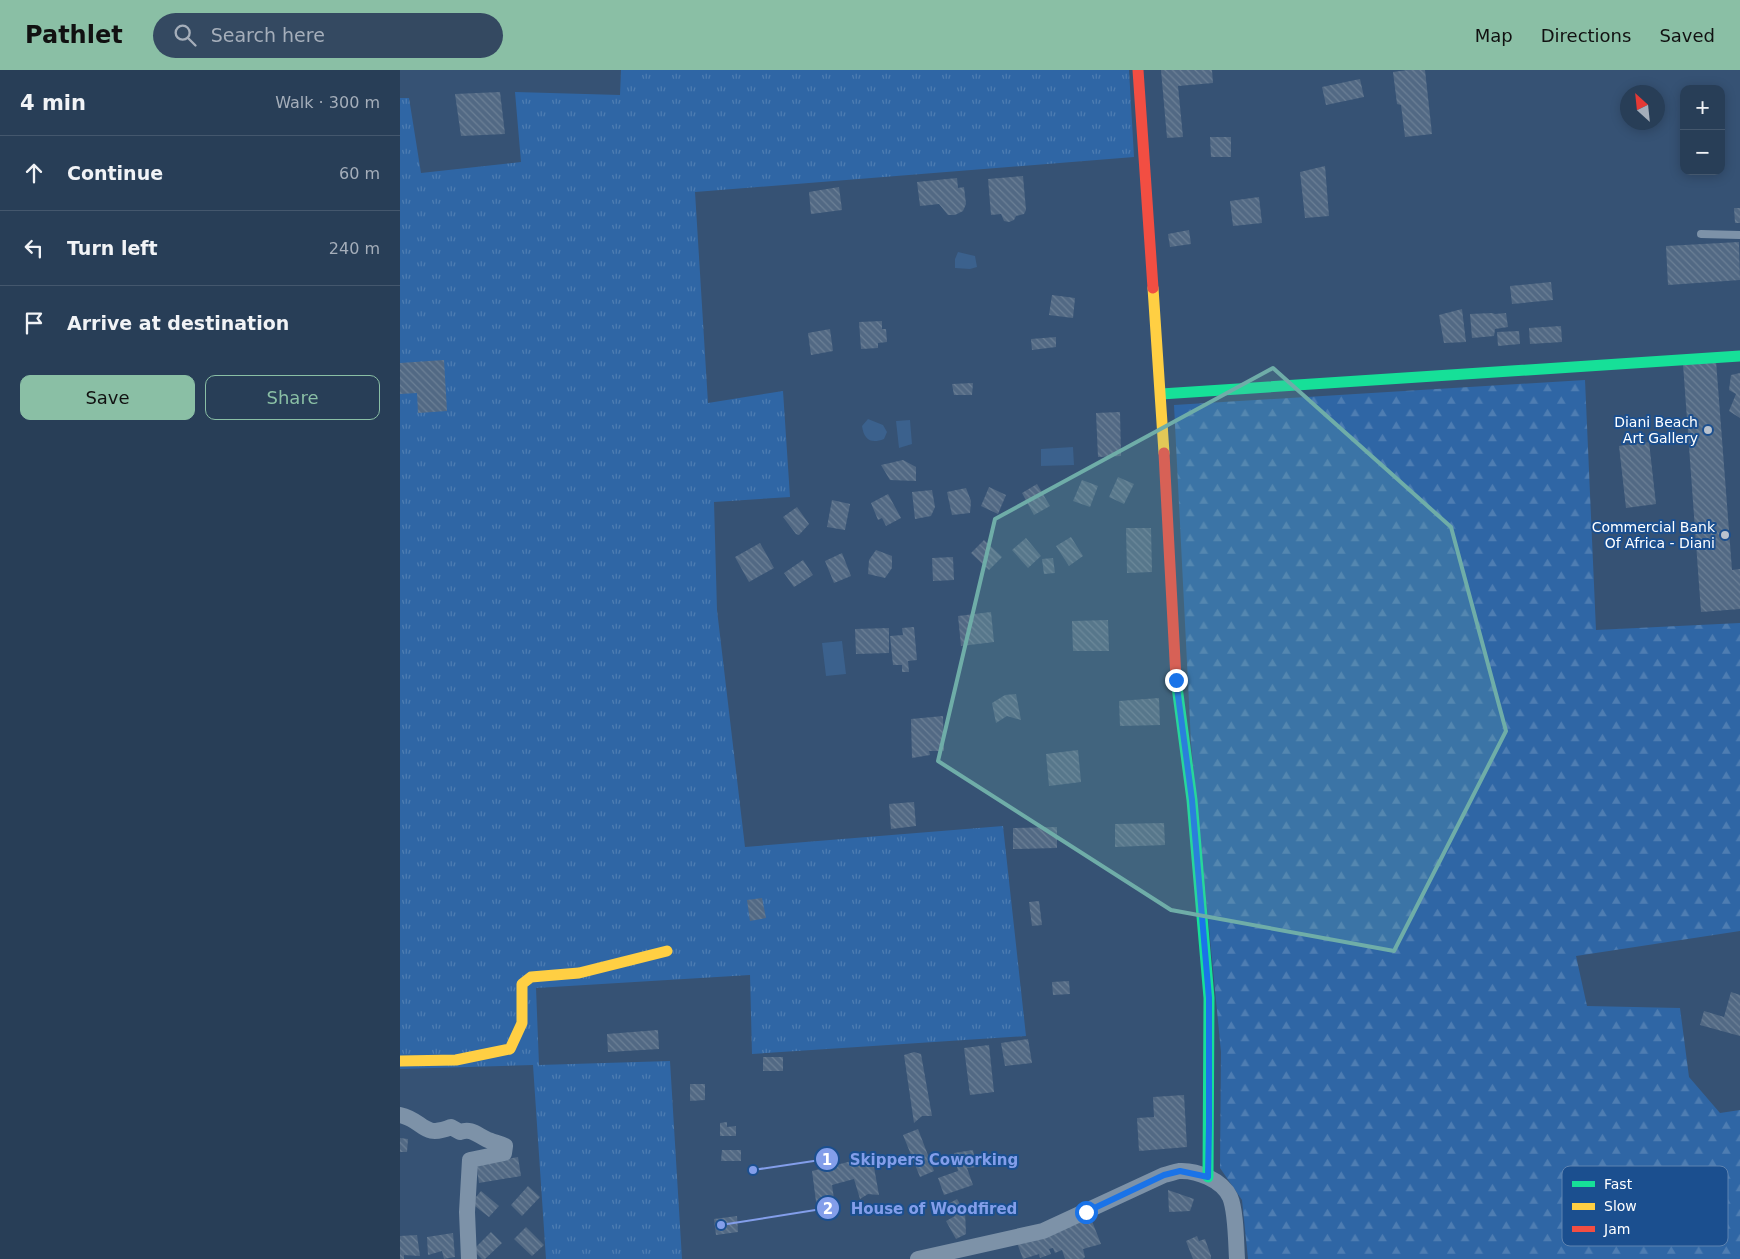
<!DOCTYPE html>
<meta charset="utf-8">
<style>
:root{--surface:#283e57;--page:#344961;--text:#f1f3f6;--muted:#a5aeba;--line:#44576d;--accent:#8abfa5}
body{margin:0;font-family:"DejaVu Sans",sans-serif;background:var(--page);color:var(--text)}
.controls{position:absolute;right:15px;top:15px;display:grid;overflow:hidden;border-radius:10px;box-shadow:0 2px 12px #0003}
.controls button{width:45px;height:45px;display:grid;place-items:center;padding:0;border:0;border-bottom:1px solid var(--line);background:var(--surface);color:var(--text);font:25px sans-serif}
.compass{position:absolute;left:1220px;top:15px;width:45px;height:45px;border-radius:50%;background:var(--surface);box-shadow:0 2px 12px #0003;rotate:333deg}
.stop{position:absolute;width:15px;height:15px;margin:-11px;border:4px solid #1a73e8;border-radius:50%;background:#fff}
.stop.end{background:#1a73e8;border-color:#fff;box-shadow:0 1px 5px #0008}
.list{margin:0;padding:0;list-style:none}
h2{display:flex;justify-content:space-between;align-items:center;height:65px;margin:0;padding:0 20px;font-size:21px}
h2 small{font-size:16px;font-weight:400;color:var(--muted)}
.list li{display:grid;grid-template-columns:32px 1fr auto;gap:15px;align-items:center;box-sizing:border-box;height:75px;padding:0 20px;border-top:1px solid var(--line)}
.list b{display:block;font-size:19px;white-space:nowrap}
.list em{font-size:16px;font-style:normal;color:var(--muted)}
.actions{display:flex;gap:10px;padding:15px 20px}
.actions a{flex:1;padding:11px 0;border:1px solid var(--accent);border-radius:10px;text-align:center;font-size:18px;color:var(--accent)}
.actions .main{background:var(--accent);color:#111}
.icon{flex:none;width:28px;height:28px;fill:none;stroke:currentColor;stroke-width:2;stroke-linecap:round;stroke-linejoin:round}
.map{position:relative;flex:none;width:1340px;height:1189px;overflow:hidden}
header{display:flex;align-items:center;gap:30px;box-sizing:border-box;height:70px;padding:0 25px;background:var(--accent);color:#111}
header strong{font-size:24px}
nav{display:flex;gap:28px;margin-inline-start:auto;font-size:18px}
.search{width:350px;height:45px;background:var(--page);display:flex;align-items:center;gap:12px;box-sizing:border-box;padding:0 18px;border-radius:28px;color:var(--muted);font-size:19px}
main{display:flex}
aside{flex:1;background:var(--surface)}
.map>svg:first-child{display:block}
.grass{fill:url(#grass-tufts)}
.forest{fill:url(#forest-firs)}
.water{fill:#3b618d}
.building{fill:url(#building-back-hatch)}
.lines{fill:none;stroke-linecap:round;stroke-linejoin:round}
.lane{stroke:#7d92a8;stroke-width:8}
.street{stroke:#7d92a8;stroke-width:16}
.fast{stroke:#16e098;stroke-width:11}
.slow{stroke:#ffcf43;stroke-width:11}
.jam{stroke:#f24e42;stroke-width:11}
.route{stroke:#1a73e8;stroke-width:6}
.marked{fill:#6fada8;fill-opacity:0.2;stroke:#6fada8;stroke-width:4;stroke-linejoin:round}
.poi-dot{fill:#b9c2ce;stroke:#1b4f8f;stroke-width:2}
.labels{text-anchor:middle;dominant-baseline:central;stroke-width:4;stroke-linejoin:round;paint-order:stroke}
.poi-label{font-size:14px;fill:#fff;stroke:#1b4f8f;text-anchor:end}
.key{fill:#1b4f8f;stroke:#5f84b1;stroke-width:1}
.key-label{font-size:14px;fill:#fff}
.leader{fill:none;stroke:#839eea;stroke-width:2}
.callout-dot{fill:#839eea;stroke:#1b4f8f;stroke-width:2}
.mark-label{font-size:15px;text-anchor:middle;font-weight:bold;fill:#fff}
.callout-label{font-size:15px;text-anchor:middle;font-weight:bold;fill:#839eea;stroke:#1b4f8f;stroke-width:4;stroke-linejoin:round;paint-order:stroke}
</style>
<header>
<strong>Pathlet</strong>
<div class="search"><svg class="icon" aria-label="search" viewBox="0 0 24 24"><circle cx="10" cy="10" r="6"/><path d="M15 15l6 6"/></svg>Search here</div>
<nav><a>Map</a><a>Directions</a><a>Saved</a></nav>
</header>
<main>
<aside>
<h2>4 min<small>Walk · 300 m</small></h2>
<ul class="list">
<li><svg class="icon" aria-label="ahead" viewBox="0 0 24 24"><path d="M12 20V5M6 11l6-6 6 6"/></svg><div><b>Continue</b></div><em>60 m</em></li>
<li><svg class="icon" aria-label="left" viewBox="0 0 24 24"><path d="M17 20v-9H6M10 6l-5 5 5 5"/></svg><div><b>Turn left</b></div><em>240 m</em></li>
<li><svg class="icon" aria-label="arrive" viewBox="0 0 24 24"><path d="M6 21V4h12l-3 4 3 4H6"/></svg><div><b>Arrive at destination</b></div></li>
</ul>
<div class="actions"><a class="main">Save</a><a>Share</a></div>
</aside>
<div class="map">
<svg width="1340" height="1189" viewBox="0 0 1340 1189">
<defs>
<pattern id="grass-tufts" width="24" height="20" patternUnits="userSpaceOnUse" patternTransform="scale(1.25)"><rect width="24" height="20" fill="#2f66a5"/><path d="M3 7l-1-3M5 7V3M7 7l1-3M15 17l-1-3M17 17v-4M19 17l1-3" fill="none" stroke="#4e7db2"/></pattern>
<pattern id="forest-firs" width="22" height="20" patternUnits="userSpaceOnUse" patternTransform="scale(1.25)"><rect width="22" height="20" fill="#2f66a5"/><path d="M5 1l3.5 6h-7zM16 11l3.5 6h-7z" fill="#4e7db2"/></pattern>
<pattern id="building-back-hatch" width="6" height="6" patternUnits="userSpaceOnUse" patternTransform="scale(1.25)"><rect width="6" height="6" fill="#526984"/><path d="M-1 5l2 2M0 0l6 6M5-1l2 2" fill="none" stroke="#6c8096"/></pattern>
</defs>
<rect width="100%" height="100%" fill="#365274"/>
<path class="grass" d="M221,0h508l5,87 -439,35 13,211 75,-12 7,106 -76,5 3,108 28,237 258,-21 23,210 -274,18 -2,-79 -214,13 3,77 131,-4 12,198h-136l-13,-194 -133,4v-971h9l12,75 100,-11 -6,-70 105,3z"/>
<path class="forest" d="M1185,310l11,250 144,-7v308l-164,25 11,50 93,2 9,69 31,36 20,-3v149h-492l-6,-59 -22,-32 1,-116 -30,-310 -17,-337z"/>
<path class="water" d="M558,182l17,4 2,11 -7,2 -15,-1v-9z
M468,349l15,6 4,7 -3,7c-13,5 -20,1 -22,-13z
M510,350l2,24 -13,4 -3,-27z
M673,377l1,18 -33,1v-17z
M442,571l4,33 -20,2 -4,-33z"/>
<path class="building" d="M761,0h51l1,13 -35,3 5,51 -16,1z
M1008,0h17l7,64 -27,3 -4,-32 -4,-1 -4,-32z
M960,9l4,18 -38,8 -4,-18z
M100,22l5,42 -44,2 -6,-42z
M810,67h21v20h-20z
M925,96l4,50 -24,2 -5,-46z
M623,106l3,34 -2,4 -8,2 -2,4 -5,2 -5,-1 -3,-7 -10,1 -3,-36z
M557,108l1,10 6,-1 2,17 -3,7 -8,4h-7l-9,-11 -19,2 -3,-24z
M439,117l3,23 -31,4 -2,-22z
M859,127l3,26 -29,3 -3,-25z
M1334,138h6v15h-5z
M789,160l2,14 -21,3 -2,-13z
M1339,172l1,38 -72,5 -2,-39z
M1151,212l2,18 -41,4 -2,-18z
M652,225l23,3 -2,20 -24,-3z
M1062,239l4,33 -22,1 -5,-28z
M1092,243l3,1 11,-1 2,14 -13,2 -1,7 -22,2 -2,-24z
M482,251v8h4l1,13 -9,1v5l-17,1 -2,-27z
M1161,256l1,16 -32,2 -1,-16z
M430,259l3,22 -22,4 -3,-22z
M1119,261l1,13 -22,2 -1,-14z
M656,267v10l-24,3 -1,-11z
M44,290l3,51 -29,2 -1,-20 -17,1v-31z
M1316,291l16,209 8,-1v40l-39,3 -18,-248z
M1340,303v45l-11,-7 7,-17 -7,-4 2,-15z
M573,313l-1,12h-18l-2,-11z
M720,342l1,44 -23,1 -2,-44z
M1249,372l7,62 -30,4 -7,-62z
M503,390l13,7v14l-26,-1 -9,-15z
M718,407l16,7 -10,20 -15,-7z
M682,410l16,6 -8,21 -17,-6z
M637,414l13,22 -16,9 -12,-22z
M589,417l17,8 -8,19 -17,-8z
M566,418l5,13 -1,12 -18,2 -5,-23z
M532,420l3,17 -4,9 -16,3 -3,-27z
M488,424l13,24 -15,8 -4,-8 -4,2 -7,-17z
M432,430l18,4 -5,26 -18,-3z
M397,437l12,17 -10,11 -3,-1 -13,-17z
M726,458h25l1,44 -25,1z
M671,467l12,19 -14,10 -13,-20z
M626,468l15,18 -13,12 -16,-18z
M584,470l18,17 -13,13 -18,-17z
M360,473l14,25 -25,14 -14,-25z
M476,480l16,6v12l-7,10 -17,-4 1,-14z
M442,483l9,23 -17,7 -9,-22z
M553,487l1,23 -21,1 -1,-23z
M653,488l2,15 -11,1 -2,-15z
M403,490l10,15 -19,12 -10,-14z
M591,542l3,30 -33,4 -3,-30z
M708,550l1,31h-36l-1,-30z
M514,557l3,33 -9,1 1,11h-7v-7h-9l-3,-29 13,-1 -1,-7z
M489,558v25l-33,1 -1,-25z
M616,624l5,26 -14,-4 -11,7 -4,-20 13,-8z
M759,628l1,27 -40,1 -1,-25z
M543,646l1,35h-15l1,4 -18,3 -1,-39z
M678,680l3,32 -32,4 -3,-32z
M514,732l2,24 -25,3 -2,-25z
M764,753l1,22 -50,2v-23z
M657,757v21l-44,1v-21z
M362,828l4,20 -16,3 -3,-21z
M639,831l3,24 -10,1 -3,-24z
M669,911l1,13 -17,1 -1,-13z
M1331,922l9,3v41l-40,-11 4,-14 20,6z
M258,960l1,19 -51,3 -1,-18z
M628,969l4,24 -27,3 -4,-23z
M589,975l5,47 -24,3 -6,-47z
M514,982l7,2 11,62h-10l-8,7 -10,-68z
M363,987h20v14h-20z
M290,1014h15v16l-15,1z
M784,1025l3,52 -48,4 -2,-33 17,-1 -1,-20z
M327,1052v5l9,-1v10h-16v-13z
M518,1059l16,42 -14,6 -17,-42z
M0,1068l8,1 -1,13h-7z
M322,1080h19v11h-20z
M573,1080l3,17 -9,1 6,17 -29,10 -6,-17 20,-7 -4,-18z
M472,1086l7,39 -11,-1 -8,5 -6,-20 -22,6 3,21 -10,-2 -8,5 -5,-38z
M118,1087l3,19 -42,7 -3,-19z
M128,1116l12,11 -18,19 -11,-11z
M768,1120l26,9 -4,12 -21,1z
M81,1121l18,15 -10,11 -18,-14z
M557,1129l8,13 1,22 -10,5 -10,-18 9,-5 -7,-12z
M337,1146l1,16 -22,3 -2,-16z
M690,1146l11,28 -18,5 2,8 -2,2h-18l-3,-9 -7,3 -2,-5 -4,1 2,5 -11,4 -1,-4 -16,5 -6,-16z
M126,1157l18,18 -12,11 -18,-17z
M91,1162l11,11 -17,16h-3l-9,-9z
M53,1163l2,24 -11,2 -2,-8 -14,4 -1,-18z
M17,1165l3,21 -16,-1v4h-4v-23z
M797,1166l2,5 6,-2 6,17v3h-18l-7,-18z"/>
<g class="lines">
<path class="lane" d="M1301,164l39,1"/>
<path class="street" d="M0,1045c24,5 22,24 51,12l9,5c11,-4 16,2 26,7 6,3 13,4 19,7l-1,7 -34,7 -3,52 2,47
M518,1189l125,-28 121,-56c5,-1 10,-3 15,-4 18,-1 43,9 51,26 6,14 6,45 7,62"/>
<path class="fast" d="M761,324l579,-38
M776,609l16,121 17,198 -1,179"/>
<path class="slow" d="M753,218l11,165
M0,991l56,-1 54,-11 12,-26v-39l9,-7 48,-4 88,-22"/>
<path class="jam" d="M738,0l15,218
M764,383l12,226"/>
</g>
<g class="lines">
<path class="route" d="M686,1142l78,-37 16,-4 28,6 1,-52v-127l-17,-198 -16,-120"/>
</g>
<path class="marked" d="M873,298l178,159 55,204 -112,220 -223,-41 -233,-149 57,-242z"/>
<g class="poi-dot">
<circle cx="1308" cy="360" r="5"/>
<circle cx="1325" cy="465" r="5"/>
</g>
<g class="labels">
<g class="poi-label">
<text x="1298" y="352">Diani Beach<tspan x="1298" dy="16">Art Gallery</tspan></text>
<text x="1315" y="457">Commercial Bank<tspan x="1315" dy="16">Of Africa - Diani</tspan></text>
</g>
</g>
<rect x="1162" y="1096" width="166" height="80" rx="8" class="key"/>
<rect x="1172" y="1111" width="23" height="6" fill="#16e098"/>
<rect x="1172" y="1133" width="23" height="7" fill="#ffcf43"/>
<rect x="1172" y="1156" width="23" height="6" fill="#f24e42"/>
<g class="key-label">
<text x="1204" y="1119">Fast</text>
<text x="1204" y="1141">Slow</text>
<text x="1204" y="1164">Jam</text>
</g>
<path class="leader" d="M353 1100L427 1089M321 1155L428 1138"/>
<g class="callout-dot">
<circle cx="353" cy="1100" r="5"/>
<circle cx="321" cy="1155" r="5"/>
<circle cx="427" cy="1089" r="12"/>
<circle cx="428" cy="1138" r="12"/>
</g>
<g class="mark-label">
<text x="427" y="1095">1</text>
<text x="428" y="1144">2</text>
</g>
<g class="callout-label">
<text x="534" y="1095">Skippers Coworking</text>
<text x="534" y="1144">House of Woodfired</text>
</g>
</svg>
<div class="controls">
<button>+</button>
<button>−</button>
</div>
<svg class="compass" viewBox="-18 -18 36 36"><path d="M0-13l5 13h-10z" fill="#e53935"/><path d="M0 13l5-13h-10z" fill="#a5aeba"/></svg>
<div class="stop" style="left:686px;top:1142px"></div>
<div class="stop end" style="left:776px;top:610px"></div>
</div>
</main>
